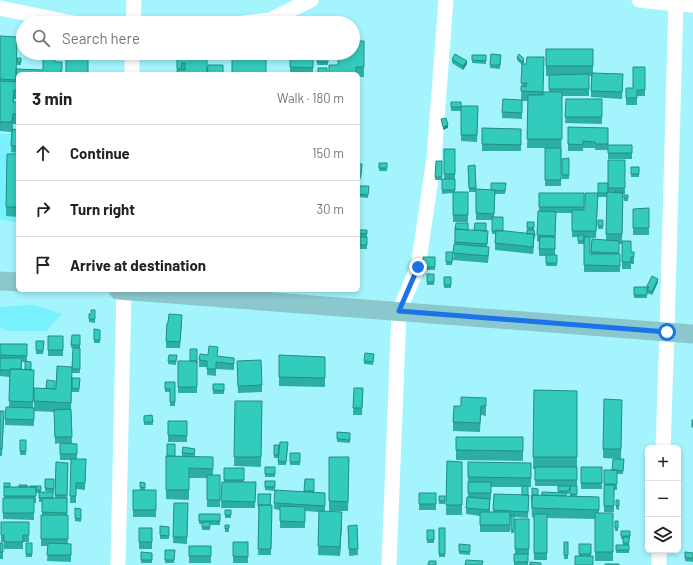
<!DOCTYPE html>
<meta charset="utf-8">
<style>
:root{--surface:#fff;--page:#f2f2f2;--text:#222;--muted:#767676;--line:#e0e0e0}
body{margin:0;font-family:Barlow,sans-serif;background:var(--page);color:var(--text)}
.controls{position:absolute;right:12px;bottom:12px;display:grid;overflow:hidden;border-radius:6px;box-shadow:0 2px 6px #0003}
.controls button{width:36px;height:36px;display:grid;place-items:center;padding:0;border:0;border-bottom:1px solid var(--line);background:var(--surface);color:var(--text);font:20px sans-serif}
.stop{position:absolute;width:12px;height:12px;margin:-9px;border:3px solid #1a73e8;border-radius:50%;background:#fff}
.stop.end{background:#1a73e8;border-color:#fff;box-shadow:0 1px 4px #0008}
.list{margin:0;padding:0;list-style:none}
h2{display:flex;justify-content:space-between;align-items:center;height:52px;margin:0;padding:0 16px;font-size:17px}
h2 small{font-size:13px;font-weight:400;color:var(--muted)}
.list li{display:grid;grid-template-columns:26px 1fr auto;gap:12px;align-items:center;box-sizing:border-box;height:56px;padding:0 16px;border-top:1px solid var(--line)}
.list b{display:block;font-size:15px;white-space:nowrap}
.list em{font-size:13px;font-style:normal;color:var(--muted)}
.icon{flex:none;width:22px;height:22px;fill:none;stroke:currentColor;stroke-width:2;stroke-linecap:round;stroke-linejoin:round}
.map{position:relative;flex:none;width:693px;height:565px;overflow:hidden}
.search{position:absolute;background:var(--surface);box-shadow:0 2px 6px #0003;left:16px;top:16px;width:344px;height:44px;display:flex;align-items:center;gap:10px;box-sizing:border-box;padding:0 14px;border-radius:22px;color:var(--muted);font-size:15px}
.panel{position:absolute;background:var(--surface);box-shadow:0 2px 6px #0003;left:16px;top:72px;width:344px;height:220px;border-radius:6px}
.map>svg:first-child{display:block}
.built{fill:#78f0fd}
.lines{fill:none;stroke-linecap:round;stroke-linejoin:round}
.minor{stroke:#fff;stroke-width:15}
.major{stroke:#8ac8ce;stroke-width:19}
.wall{fill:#2cafa2;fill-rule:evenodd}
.shaded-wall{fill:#248e84}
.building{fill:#33cbbc;stroke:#248e84}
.route{stroke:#1a73e8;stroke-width:5}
</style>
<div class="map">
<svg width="693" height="565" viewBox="0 0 693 565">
<rect width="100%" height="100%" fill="#a4f4fe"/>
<path class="built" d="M0,134h18v88l-18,-2z
M33,305l29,9 -16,17h-38l-8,-4v-20z"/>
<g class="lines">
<path class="minor" d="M639,0l37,4 17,1
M0,8l73,15
M133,23l1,-23
M243,23l27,-3 41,-20
M132,74v-21
M663,448l4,-116 9,-332
M118,565l6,-275
M389,565l10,-254 19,-44 16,-109 12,-158
M659,565v-15"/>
<path class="major" d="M0,281l18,1
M118,290l575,44"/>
</g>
<path class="wall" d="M0,36l17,10 -1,23 27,1 12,-8h7v12h-44v26l-4,-1v3h4v22h-5v5l5,1v23l-7,-1 1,-20 -12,-1z
M364,41v36h-6v-3h-29l9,-9z
M546,49h47v24l30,8 -1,18 -31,-2v-21h-2v20h-27l-1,90h-16v-38h-18l1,-47h-6v18l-20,-1v-6l19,-12 1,-35 -5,-5v-3l7,5 -1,2 20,28h6v-16h-3z
M272,53h9v7h-9z
M318,53h10v12h-11z
M491,54l10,1 -1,14 -10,-1z
M290,55h23v19h-23z
M472,55h14v9l-14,-1z
M177,56l30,18h-30z
M17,58h4v7h-4z
M452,59l15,5 -4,6 -11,-7z
M645,67v29h-8v9h-11v-17h7z
M566,99h36v25l-37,-1z
M451,102h10v9h-10z
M461,106h17l-1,36 -16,-1z
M568,127l40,1v17h24v14h-24v-9h-13v-2h-12v3h-15z
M482,128l39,1v22h-39z
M444,149h11v43h13v30h-15v-29l-11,1v-14h-7l1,-19h6v18h2z
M7,154h11v63l-12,-1z
M569,158v21h-7v-20z
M608,160h17v34h-2l-1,47 9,11h3v12h-3v5h-9v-25h-3v10h1v18h-36v-34v6h-6v-7h-6v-24h-16l-1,42h2v11h-11v-10h-7v-14l-2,-1v-6l2,-24v-18h45v17h1l13,-17 -2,45h-6v16h1l1,-15 14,1 1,-43h-9v-14l10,9z
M379,163h8v8h-8z
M358,164h4l-1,15 -3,-1z
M475,165l1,27h-7l-1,-26z
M631,167h8v10h-8z
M506,183l-1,11h-10l-1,23 9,14 24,3v-12h7v8l1,9h-1l-1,15 -38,-4v-16h-3v-14h-16v-31l15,1z
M360,186h9l-1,12 -9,-1z
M624,195h4v6h-4z
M649,208v27h-16v-26z
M598,220h5v9h-5z
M456,223l12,7 18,1 2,6 -1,10 2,6 -1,10 -35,-3z
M358,230h9v19h-7v-12h-2z
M453,256l-1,9h-6v-3z
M423,257h12v13h-12z
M427,274h7v11h-7z
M444,277h7v11h-7z
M658,282l-6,13 -5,-2v-4v9h-13v-11h13v-1z
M95,310v13l-6,-1v-8h2z
M182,322l-2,26h-14v-7l2,-18z
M94,329l6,1v13h-6z
M72,335h8v38h-8l1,-25h-2z
M48,336h15v20h-15z
M36,341h8l-1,13h-7z
M0,344h27v17l4,9 3,9 -1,29h1v-20l22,1 16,-13 -1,33 1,34h-12l17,1v15h9l-1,31 -9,-1v14h-6l1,-43h-11v-17l-5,1 -1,-32 -20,-1v15l-29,-1v-6l4,-12 1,-30 -10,-1zM22,362h3v7h-3z
M197,349v44h-19v-32h12z
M374,354l-1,11 -9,-1v-3z
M169,355h8l-1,10 -8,-1z
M279,355l46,2v30l-46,-1z
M218,356l16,8v6l-18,-1v7l-9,-1v-8h-8v-7z
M237,368l25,17v7l-24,1z
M72,378h8l-1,14h-7z
M165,382h10v24h-5v-14h-5z
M213,384h11v10h-11z
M354,388h9l-1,27h-9z
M534,390l43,1v105l22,1v16h14v48h-18v-42l-48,-1v42h-13v-42l-2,-1 -1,-18 7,-4h4l16,-2v-7h-23v-17h-2zM570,486v10h-4v-2h3z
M486,398v18l-5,-1 -1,17 -27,-1v-9l8,-16z
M622,400l-1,59 -18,-1v-9z
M235,401h27l-1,66 -27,-1z
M0,411l4,7 -2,38h-2z
M152,415l1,10h-9v-9z
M168,421h19v21h-19z
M337,432l13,1v10l-13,-1z
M456,437h67v24l-67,-1z
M20,440h6v15h-6z
M274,445h5l-1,13h-4z
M288,446l-2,19h-8v-4z
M195,452v5h18v18h7v32h-13v-29h-18v22l-23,-1v-43h20h-4v-3z
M290,453h10v12h-10z
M329,457h20l-1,54h-19z
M624,459l-1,15h-6v16h-3v22h-10v-42h8z
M447,461l15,1v53h-16z
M56,462l12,1 -1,52h1v29h3v18l-24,-1 1,-15h-7v-31h1v-13h-3v-9h-3v10h-2v17l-31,-1v-21h1v-15l6,4 31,-1v6l12,6h2z
M468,462l63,1v24h-3v8h1l-1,23 -14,-1v16h-3v-16h-1v15h-30v-16l-14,-2v-6l2,-11zM491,487h31v8l-28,-1 -1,18h-3v-13h1z
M265,467h10v10h-10z
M581,467h21v22h-21z
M224,468h20v14h12l-1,26h-34l1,-26h2z
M45,479h9v13l-9,-1z
M305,479h9v13l11,7v12l17,10 -2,35 -22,-1 1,-43 -14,-1v17h-25v-18l-6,-1v-6l30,-11z
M265,481h10v10l-10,-1z
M140,482l5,1v7h11v27h-23v-27h7z
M419,493h17v17h-17z
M258,494l12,11h2l-1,50h-13l1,-45h-1z
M439,496h6v8h-6z
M616,500h3v10l-3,-1z
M174,503h14l-1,41 -14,-1z
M75,508l6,1v13l-6,-1z
M225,510h6v8h-6z
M199,514h21v11h-10v5h-8v-6h-3z
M515,519h14v36h-1v10h-14v-11h1z
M615,521h3v10h-3z
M1,522h28v20h-6v7h-19v-7h-3z
M225,525h4v7h-4z
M357,525l1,30 -9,1 -1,-30z
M160,526l9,1v12h-9z
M139,528h13v21h-13z
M439,528h6v29h-6z
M427,530h7v13h-7z
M621,531h9v8h-1v14h-13v-8h7v-6h-2z
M233,542h15v21h-15z
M564,542h4v17h-4z
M0,543h3v16h-3z
M26,543h6v14h-6z
M459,544l11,5v6l-11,-1z
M579,544h12v12h-12z
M189,546h22v17h-22z
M165,550h10l-1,13h-9z
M141,552l11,1v10h-11z
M693,553v9l-8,-1v-3z"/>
<path class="shaded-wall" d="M524,59v3l-2,3v-3z
M467,61v3l-4,6v-4z
M448,125v3l-5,2v-3z
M534,234v7l-1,13v-7z
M658,279v3l-6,13v-3z
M342,512v9l-2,35v-9z"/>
<path class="building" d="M0,36l17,1 -1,43 -16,-1z
M353,41h11v26h-8v7h-27v-9h9v-12h15z
M546,49h47v17h-47z
M66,53h22v21h-22z
M185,53h22v21h-30v-4h8v-7h-3l-1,6h-4v-13h8z
M232,53h34v21h-34z
M272,53h9v3h-9z
M318,53h10v9h-11z
M455,54l12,7 -4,5 -11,-7z
M491,54l10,1 -1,10h-10z
M519,54l5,5 -2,3 -5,-5z
M290,55h23v13l-23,-1z
M472,55h14v6l-14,-1z
M43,57h12v5h7v8h-1v4h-43v8h-2v-13l27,1z
M527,57h17l-1,35 -22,-1v-5l5,1 1,-4h-6l1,-19h4z
M17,58h4v4h-4z
M208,65h15v9h-16z
M633,67h12v23h-8v8h-11v-10h7z
M318,68h9v6h-9z
M592,73l31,1 -1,18 -31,-1z
M589,74v15h-40v-14z
M0,81l18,1v8h-4l-1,12h5v12h-5l-1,8h-12z
M543,92h19v47h-35l1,-44h15z
M503,99l19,1v13l-20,-1z
M566,99h36v18h-37z
M451,102h10v5h-10z
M461,106h17l-1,29h-16z
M446,118l2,7 -5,2 -2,-8z
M568,127l40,1v16h-13v-2l-12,-1v4l-15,-1z
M482,128l39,1v16l-39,-1z
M12,129l6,1v16h-7z
M608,145h24v8h-24z
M545,148h16v32h-16z
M444,149h11v25h-11z
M7,154h11v53h-12z
M569,158v17h-7v-16z
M608,160h17v28h-17z
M436,161h6v16h-7z
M379,163h8v5h-8z
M358,164h4l-1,11h-3z
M475,165l1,23h-7l-1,-22z
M631,167h8v7h-8z
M442,179h13v11h-13z
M491,183h15l-1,8 -14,-1z
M598,183h10v9h-1v1h-9z
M360,186h9l-1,9 -9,-1z
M476,189l19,1 -1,24 -18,-1z
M615,191h8v2l-8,-1z
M453,192h15v23h-15z
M607,192l16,1 -1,41h-16z
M539,193h45v14h-45z
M585,193h13l-2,38h-24v-21h13z
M624,195h4v3h-4z
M649,208v20h-16v-19z
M538,211l18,1 -1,24 -18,-1z
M492,217h11v14h-11z
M598,220h5v6h-5z
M527,222h7v6h-7z
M456,223h12v7l-13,-1z
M475,223h11v8l-12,-1z
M455,229l33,2 -1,13 -32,-2z
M358,230h9v4l-9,-1z
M496,230l38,4 -1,13 -38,-4z
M527,230h7l1,6h-1v-2h-7z
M578,235h6v6h-6z
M360,237h7v8h-7z
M540,237h15v12h-16z
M584,237h6v17h30v12l-36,-1z
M592,239l27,2v12l-28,-1z
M622,241h9v11h3v5h-3v5h-9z
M454,244l35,3 -1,9 -35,-3z
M446,252h7l-1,10h-6z
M546,255h11v8h-11z
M423,257h12v10h-12z
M427,274h7v8h-7z
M652,276l6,3 -6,13 -5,-2 2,-3 -2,-1z
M444,277h7v8h-7z
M634,287h13v8h-13z
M91,310h4v9h-6v-5h2z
M169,314l13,1 -2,27 -14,-1 1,-18h1z
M94,329l6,1v10h-6z
M72,335h8v10h-9z
M48,336h15v14h-15z
M36,341h8l-1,10 -7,-1z
M0,344h27v12l-27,-1z
M209,346l9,1 -1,9 17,2v6l-18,-2v7h-9v-8l-8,-1 1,-6 8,1z
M73,348h7v21h-8z
M190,349h7v14v-2h-7z
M365,353l9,1 -1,8 -9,-1z
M169,355h8l-1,6h-8z
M279,355l46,2v21l-46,-1z
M0,358h22l-1,11h-11v1h-10z
M261,360l1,25 -24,1 -1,-25z
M25,361l6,1v8l-6,-1z
M178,361h19v26h-19z
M57,366l15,1 -1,36 -37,-2v-13l22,1z
M10,369l24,1 -1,32 -24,-1z
M72,378h8l-1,11 -7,-1z
M47,380l8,1v8l-9,-1z
M165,382h10v20h-5v-13h-5z
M213,384h11v7l-11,-1z
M354,388h9l-1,20h-9z
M534,390l43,1v66h-44z
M461,397l25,1v8h-5l-1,17 -27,-1 1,-16h7z
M604,399l18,1 -1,49h-18z
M235,401h27l-1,56h-27z
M6,407l28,1v12l-29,-1z
M71,409l1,28h-17l-1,-27z
M0,411h4l-2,38h-2z
M152,415l1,7h-9v-6z
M692,420h1v7h-1z
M168,421h19v15l-19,-1z
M337,432l13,1v7l-13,-1z
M456,437h67v14l-67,-1z
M20,440h6v11h-6z
M280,442h8l-2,20 -8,-1z
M60,443l17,1v10h-17z
M167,444h8v12h-8z
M274,445h5l-1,10h-4z
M183,447l12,2 -1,5 -12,-1z
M290,453h10v9h-10z
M166,456l47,1v12l-24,-1v22h-23z
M329,457h20l-1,45 -19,-1z
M71,459h15l-1,24h-9v13h-6z
M613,459h11l-1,12 -11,-1z
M447,461l15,1v43h-16z
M56,462l12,1 -1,32h-12z
M468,462l63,1v15l-63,-1z
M265,467h10v7h-10z
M535,467h42v13h-42z
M581,467h21v16h-21z
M224,468h20v12h-20z
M604,470h13v14h-13z
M207,475h13v25h-13z
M45,479h9v10l-9,-1z
M305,479h9v12h-10z
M265,481h10v6h-10z
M140,482l5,1v5l-5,-1z
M222,482h34l-1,20 -34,-1z
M468,482h23v11h-23z
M4,483h6v4h-6z
M19,485h8v2h-8z
M604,485h10v21h-10z
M30,486h11v4h-5v-3h-6z
M522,486h6v9h-6z
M558,486h12l-1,5h-11z
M570,486h7v8h-7z
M4,487h32v9h-32z
M532,488l6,1v6h-6v4z
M133,490h23v20h-23z
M275,490l50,3v13l-51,-3z
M39,492h14v6h-14z
M542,492l24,1v3l-24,-1z
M419,493h17v11h-17z
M258,494h13l-1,11h-11v1h-1z
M494,494l35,1 -1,17 -35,-2z
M532,495l67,2v13l-67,-2z
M439,496h6v5h-6z
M467,497l23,2 -1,11 -23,-2z
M3,498h31v15h-31z
M42,498h25v15l-25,-1z
M616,500h3v6h-3z
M174,503h14l-1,34h-14z
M259,505h13l-1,44h-13z
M280,506l25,1v15l-25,-1z
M75,508l6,1v10l-6,-1z
M225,510h6v5h-6z
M319,511l23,1 -2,35 -22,-1z
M480,512h30v13h-30z
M595,513h18v39h-18z
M199,514h21v7h-21z
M534,514h13v39h-13z
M41,515h27v24h-27z
M511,515h3v15h-3z
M515,519h14v30h-14z
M615,521h3v7h-3z
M1,522h28v13h-6v7h-19v-7h-3z
M202,522h8v5h-8z
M225,525h4v3l-4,1z
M357,525l1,24h-9l-1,-23z
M160,526l9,1v9l-9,-1z
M139,528h13v14h-13z
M439,528h6v26h-6z
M427,530h7v10h-7z
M621,531h9v5h-9z
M623,537h6v6h-6z
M233,542h15v15l-15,-1z
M564,542h4v13h-4z
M0,543h3v9h-3z
M26,543h6v11h-6z
M48,543l23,1v11h-24z
M459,544l11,1v7l-11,-1z
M579,544h12v10h-12z
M616,545h13v5h-13z
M189,546h22v10h-22z
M165,550h10l-1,10h-9z
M141,552l11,1v7h-11z
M685,552l8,1v5h-8z
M514,554h14v8h-14z
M575,556h18v9h-18z
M466,560l17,1 -1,4h-17z
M429,561h7v4h-8z
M530,562l11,1v2h-11z
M605,564h14v1h-14z"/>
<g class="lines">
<path class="route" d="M418,267l-19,44 268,21"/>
</g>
</svg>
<div class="controls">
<button>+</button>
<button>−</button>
<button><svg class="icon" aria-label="layers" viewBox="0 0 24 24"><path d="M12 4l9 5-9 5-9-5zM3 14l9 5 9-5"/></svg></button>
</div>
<div class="stop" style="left:667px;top:332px"></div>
<div class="stop end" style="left:418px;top:267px"></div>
<div class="search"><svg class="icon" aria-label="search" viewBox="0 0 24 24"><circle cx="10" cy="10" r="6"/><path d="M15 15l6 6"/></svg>Search here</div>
<section class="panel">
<h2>3 min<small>Walk · 180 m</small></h2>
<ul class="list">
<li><svg class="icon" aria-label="ahead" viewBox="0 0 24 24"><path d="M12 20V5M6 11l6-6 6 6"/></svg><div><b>Continue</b></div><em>150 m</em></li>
<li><svg class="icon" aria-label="right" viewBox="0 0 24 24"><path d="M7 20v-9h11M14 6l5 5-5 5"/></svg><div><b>Turn right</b></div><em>30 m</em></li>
<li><svg class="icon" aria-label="arrive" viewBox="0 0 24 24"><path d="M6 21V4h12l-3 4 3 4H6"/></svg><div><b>Arrive at destination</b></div></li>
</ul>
</section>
</div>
